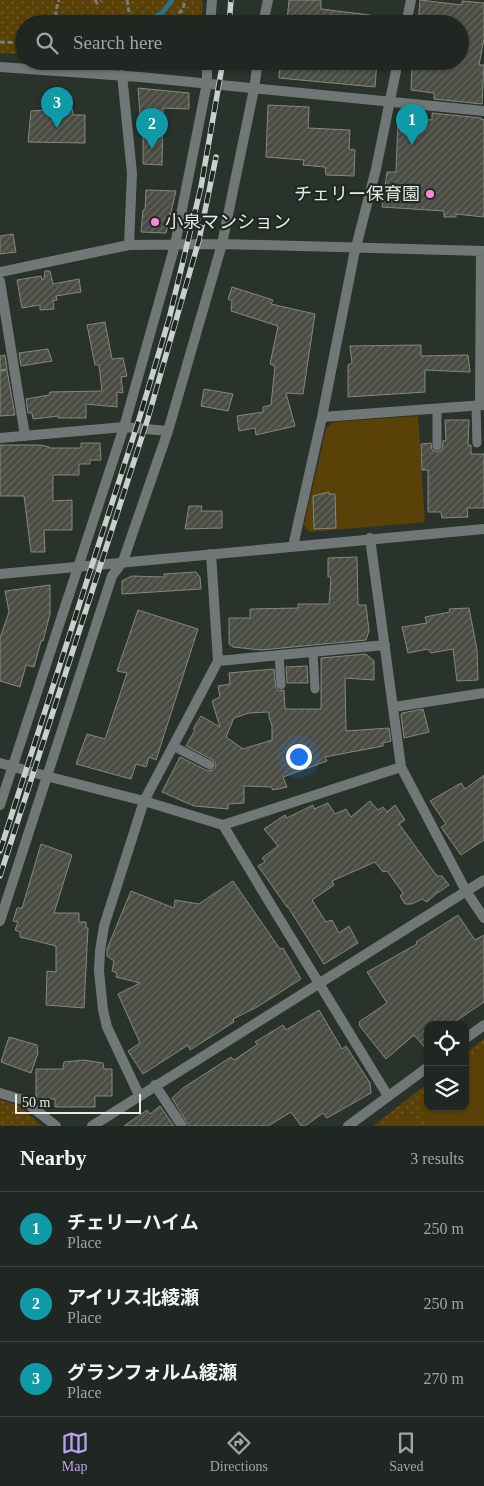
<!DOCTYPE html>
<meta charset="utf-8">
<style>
:root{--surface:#202621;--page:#282e2a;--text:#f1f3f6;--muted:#a2a5a5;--line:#3d433f;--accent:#bca0f2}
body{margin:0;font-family:"Times New Roman","Noto Sans JP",serif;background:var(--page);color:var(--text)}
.controls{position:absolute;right:15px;bottom:15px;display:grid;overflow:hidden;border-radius:10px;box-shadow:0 1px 4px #0004}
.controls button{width:45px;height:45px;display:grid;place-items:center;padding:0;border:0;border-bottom:1px solid var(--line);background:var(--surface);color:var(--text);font:25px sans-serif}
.scale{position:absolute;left:15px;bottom:12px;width:126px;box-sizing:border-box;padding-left:5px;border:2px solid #e6ebe7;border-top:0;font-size:14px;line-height:18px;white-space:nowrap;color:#e6ebe7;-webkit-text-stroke:4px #212822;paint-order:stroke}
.you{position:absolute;left:298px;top:756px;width:18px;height:18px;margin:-12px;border:4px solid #fff;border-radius:50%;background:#1a73e8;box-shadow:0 0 0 8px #1a73e833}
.badge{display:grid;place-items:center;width:32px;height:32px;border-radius:50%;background:var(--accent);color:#fff;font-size:16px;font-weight:700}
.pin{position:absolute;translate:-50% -41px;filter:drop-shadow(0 1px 2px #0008)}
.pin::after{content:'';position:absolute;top:26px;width:18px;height:15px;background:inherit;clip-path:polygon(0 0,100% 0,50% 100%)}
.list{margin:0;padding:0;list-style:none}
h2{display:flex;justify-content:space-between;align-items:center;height:65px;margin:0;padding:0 20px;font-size:21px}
h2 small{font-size:16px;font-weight:400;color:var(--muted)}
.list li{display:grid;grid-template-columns:32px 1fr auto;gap:15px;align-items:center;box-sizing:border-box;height:75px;padding:0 20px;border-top:1px solid var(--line)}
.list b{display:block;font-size:19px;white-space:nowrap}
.list p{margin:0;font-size:16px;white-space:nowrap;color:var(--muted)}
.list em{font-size:16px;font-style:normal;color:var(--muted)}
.icon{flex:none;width:28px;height:28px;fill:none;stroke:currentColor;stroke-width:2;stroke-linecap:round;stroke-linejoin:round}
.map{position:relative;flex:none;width:484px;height:1126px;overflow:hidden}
.search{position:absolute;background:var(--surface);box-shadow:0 1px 4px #0004;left:15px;right:15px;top:15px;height:55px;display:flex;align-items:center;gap:12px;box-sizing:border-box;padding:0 18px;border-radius:28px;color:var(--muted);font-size:19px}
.sheet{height:290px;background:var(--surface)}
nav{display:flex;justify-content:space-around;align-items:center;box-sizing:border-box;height:70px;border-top:1px solid var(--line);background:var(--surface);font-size:14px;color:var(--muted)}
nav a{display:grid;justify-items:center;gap:2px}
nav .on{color:var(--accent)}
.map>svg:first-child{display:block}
.park{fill:url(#park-dots)}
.pitch{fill:#5a4107}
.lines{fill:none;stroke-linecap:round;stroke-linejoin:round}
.stream{stroke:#2b738a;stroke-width:5}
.building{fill:url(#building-hatch);stroke:#85887d;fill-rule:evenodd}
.path{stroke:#777e78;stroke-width:3;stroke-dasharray:5 2.5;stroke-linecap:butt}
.service{stroke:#717676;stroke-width:9}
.minor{stroke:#717676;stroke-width:10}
.tertiary{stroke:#717676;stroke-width:10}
.rail-casing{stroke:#c9cfca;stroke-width:5.5}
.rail{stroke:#212822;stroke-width:4;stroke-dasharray:11;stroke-linecap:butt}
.poi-dot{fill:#ff85df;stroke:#212822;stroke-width:2}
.labels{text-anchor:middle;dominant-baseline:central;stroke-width:4.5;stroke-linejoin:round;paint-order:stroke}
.poi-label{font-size:18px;fill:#e6ebe7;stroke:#212822;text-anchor:end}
</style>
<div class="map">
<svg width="484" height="1126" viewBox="0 0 484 1126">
<defs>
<pattern id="park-dots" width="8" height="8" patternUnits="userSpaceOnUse" patternTransform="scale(1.25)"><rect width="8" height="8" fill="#5a4107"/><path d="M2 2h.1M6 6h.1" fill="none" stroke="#725d2b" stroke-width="1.8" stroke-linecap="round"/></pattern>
<pattern id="building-hatch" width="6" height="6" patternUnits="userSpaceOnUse" patternTransform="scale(1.25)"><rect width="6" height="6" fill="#4b4d44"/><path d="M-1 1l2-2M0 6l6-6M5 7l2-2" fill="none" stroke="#65675f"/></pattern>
</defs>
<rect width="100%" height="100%" fill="#2a322c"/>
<path class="park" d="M0,0h201l2,5 -2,19h-177v30l-24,-1z
M131,61h66v4z
M484,1039v87h-111l55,-43v24h37v-54z
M0,1100l20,6 22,20h-42z"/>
<path class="pitch" d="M418,416l7,106 -116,10 -5,-7 22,-96 7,-7z
M484,1051v75h-52l-17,-23 13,-10v14h37v-42z
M409,1110l12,16h-34z"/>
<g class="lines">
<path class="stream" d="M144,24l18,-11 10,-13"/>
</g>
<path class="building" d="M289,0h32v9l49,6v9h-55l-28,-3z
M420,0l42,5v-4l22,2v36l-5,26h5l-2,39 -48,-5v-6l-23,-3 1,-29h48v-37h-42z
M280,61h97l-2,26 -96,-9z
M138,88l51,5v16l-26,-1 -1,57 -19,-1v-37h-2z
M268,105l41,2 -1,21 42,2 -1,19 6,1 -1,26 -28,-1 -1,-8 -22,-2 1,-5 -38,-3z
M72,108l1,7h12v28l-57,-1 3,-31z
M432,113l49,5v1l3,1v97l-28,-3v3h-12v-6l-62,-4 5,-35h9l2,-54 34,2z
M146,190l30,1 -10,42 -25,-1 2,-22h2z
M13,234l3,18 -16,2v-18z
M45,271h5l3,13 26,-5 2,13 -25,4 1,4 -4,1 1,8 -14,1v-5l-18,3 -5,-28 24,-4 1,4 2,-1z
M232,287l41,13 -2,4 44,10 -12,80 -17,-1 9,33 -39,9 -1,-7 -16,3 -2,-15 26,-4v-5l8,-2 4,-39 -5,-2 8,-38 -47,-15 1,-10 -4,-2z
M105,322l7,37 11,-1 4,18 -6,1 2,16 -6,-1v15l-31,-3v14h-28l1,-2 -26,3 -1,-6h-4l-2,-14 23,-4 1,-3 52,-1 -3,-26h-4l-8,-40z
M421,345v11l47,-1 2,17 -45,-2v22l-77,5v-32l4,-2 -2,-17z
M48,349l4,12 -31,5 -2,-13z
M5,355l2,14 -7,1v-14z
M7,370l8,45 -15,1v-45z
M204,389l29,5 -5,17 -27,-5z
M445,420h24l-1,25h3v9h13v54h-17l1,9 -26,1 -1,-6h-13v-42h-6l-1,-26 10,-1 1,7 5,2 5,-2 1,-9 3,-1z
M81,443h19l1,17h-11v4h-11v11h-26v26l19,-1v30h-28l1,22h-14l-7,-56h-24v-51h41l8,2v1h32z
M329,492v2h6l1,34 -22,1 -1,-33z
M189,506h13l-1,5h21v17l-37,1z
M357,557l1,48h8l3,26 -3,9 -105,10 -28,-3 -4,-3v-26h21v-9l48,-1v-4h31l2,-27h-3v-19z
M196,572l4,5 1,12 -79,5v-13l10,-5 32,1v-3z
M50,585v29l-7,27h-2l-7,26 -8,-2 -6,22 -20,-6v-43l9,-26 -4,-21z
M469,608l8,42 1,30 -21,1 -4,-32 -22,4 -3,-4 -20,4 -6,-26 25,-4 -2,-6 25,-5 -1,-3z
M138,610l60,19 -42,131 -7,-3 -3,10 -10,-3 -5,15 -55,-15 11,-30 18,5 22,-66 -10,-2z
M366,654l8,7v19l-29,-2 1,53 43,-3 2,13 -8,2v3l-58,11 2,4 -44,16 4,10 -14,3 -2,-3 -27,-1v17l-16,1v5l-34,-3 -32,-14 18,-35 28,14 5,-1 2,-2 1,-4 -3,-4 -27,-14 9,-16 -2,-1 8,-13 19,11 -8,-26 8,-4 -2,-11 12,-2 -1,-11 45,-4 2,19 3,3 5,-1 1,19h36v-51zM269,712v5l3,9v14l-29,9 -17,-12 8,-19 15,-5z
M307,666l1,17h-21l-1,-16z
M423,709l6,23 -25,6 -3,-23 1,-2z
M484,775v65l-23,15 -20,-28 5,-3 -16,-23 31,-18 4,6z
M370,801l8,9 5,-3 4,5 8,-7 10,15 -6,4 38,52h5l7,9 -10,7h-1l-11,10 -5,-3 -10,5h-7l-5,-8 3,-3 -16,-22 -4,1 -8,-10 -43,19 2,4 -22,15 14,22 6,-2 7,13 10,-7 9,17 -34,21 -36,-57h-1l-29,-41 7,-4 -3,-4 16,-12 -14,-17 21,-14 2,3 26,-13 1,4 14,-6 7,11 11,-5 5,8z
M41,844l31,11 -18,58h25v9h7v6h2l-4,80 -38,-3 1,-34 9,1v-26l-36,-9v-5l-5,-2 3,-8 -5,-1 4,-13h5z
M233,881l47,68 3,-1 18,31 -44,28 -24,12 1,3 -44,28 -2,-5 -45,29 -15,-23 12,-8 -22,-49 22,-11 -24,-6 1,-4 -5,-2 2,-10 -7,-5v-7l24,-58 43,17 1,-8 24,4z
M458,915l17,25 9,-5v67l-34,23h-22v26l-14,-16 -28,24 -27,-34 1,-1 -1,-2 28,-19 -20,-31 50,-28 -1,-2z
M319,1010l23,39 4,-3 24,37 1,10 -44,25 -4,-5 -18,13h-4l-10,-14 -23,14h-79l-17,-28 11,-10 48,-31 3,3 24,-16 -3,-2 28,-17 3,5z
M9,1037l28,8 1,8 -7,20 -30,-11z
M84,1060l19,3 1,6h8v27h-17v11h-40v-8h-19v-30h27l1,-7z
M160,1106l14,20h-50l23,-16 3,4z"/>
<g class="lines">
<path class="path" d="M95,0l2,3 4,-3
M127,0l4,24
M56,24v-14l3,-10
M168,24l15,-15 2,-9
M0,42l24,1"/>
<path class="service" d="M476,406l1,37
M437,409v37
M313,652l2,37
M279,655l2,30
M173,746l37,19"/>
<path class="minor" d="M210,24l2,-24
M263,24l5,-24
M406,24l5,-24
M0,67l140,10 344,34
M122,75l10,98 -3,72
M0,272l129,-27 93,-1 262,7
M0,281l25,155
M480,405l1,-154
M322,417l162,-12
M0,438l124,-11 44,4
M370,538l31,229 65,124 18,27
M293,546l29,-129 32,-162 22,-86 22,-108
M218,661l167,-16
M394,707l90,-14
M0,763l46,13 98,25 79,24 178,-58
M0,805l124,-378 51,-182 32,-162v-22
M223,825l48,80 117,191
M0,921l112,-345 11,-15 45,-130 54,-187 32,-155 4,-28
M155,1085l27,41
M0,1093l23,7 33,26
M139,1095l-32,-68 -4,-17 -4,-39 1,-20 4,-25 40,-125 74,-140 -7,-107
M92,1126l392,-246"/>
<path class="tertiary" d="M0,574l484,-45
M465,1039l19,-14
M348,1126l80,-59"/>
<g class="rail-casing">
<path id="rail" d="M229,24l2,-24
M0,851l140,-435 29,-97 32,-132 22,-126
M0,876l148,-458 51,-178 17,-83"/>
</g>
<use href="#rail" class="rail"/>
</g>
<g class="poi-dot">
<circle cx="430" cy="194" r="5"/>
<circle cx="155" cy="222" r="5"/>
</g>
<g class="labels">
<g class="poi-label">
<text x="420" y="194">チェリー保育園</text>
<text x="165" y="222" text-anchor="start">小泉マンション</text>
</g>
</g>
</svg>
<div class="controls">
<button><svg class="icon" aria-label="locate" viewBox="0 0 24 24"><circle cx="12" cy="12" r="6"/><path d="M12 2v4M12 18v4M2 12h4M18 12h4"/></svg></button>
<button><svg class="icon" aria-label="layers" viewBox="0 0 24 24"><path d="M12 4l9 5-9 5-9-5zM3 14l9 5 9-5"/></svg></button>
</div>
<div class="scale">50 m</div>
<div class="you"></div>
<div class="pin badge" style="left:412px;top:145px;background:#0f9aa8">1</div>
<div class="pin badge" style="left:152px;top:149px;background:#0f9aa8">2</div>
<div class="pin badge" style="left:57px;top:128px;background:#0f9aa8">3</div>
<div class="search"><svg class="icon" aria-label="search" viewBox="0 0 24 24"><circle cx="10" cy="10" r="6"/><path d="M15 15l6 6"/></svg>Search here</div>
</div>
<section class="sheet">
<h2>Nearby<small>3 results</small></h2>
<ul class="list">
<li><span class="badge" style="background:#0f9aa8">1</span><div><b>チェリーハイム</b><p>Place</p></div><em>250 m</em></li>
<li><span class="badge" style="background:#0f9aa8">2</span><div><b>アイリス北綾瀬</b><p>Place</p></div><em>250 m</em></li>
<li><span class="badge" style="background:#0f9aa8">3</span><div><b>グランフォルム綾瀬</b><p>Place</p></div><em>270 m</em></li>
</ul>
</section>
<nav>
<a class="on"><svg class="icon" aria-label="map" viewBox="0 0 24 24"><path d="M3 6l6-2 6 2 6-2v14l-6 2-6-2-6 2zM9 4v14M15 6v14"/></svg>Map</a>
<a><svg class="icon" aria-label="directions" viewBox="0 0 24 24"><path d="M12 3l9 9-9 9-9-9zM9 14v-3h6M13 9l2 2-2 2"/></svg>Directions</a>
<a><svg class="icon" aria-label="saved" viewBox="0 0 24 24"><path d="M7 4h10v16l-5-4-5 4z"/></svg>Saved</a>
</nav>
